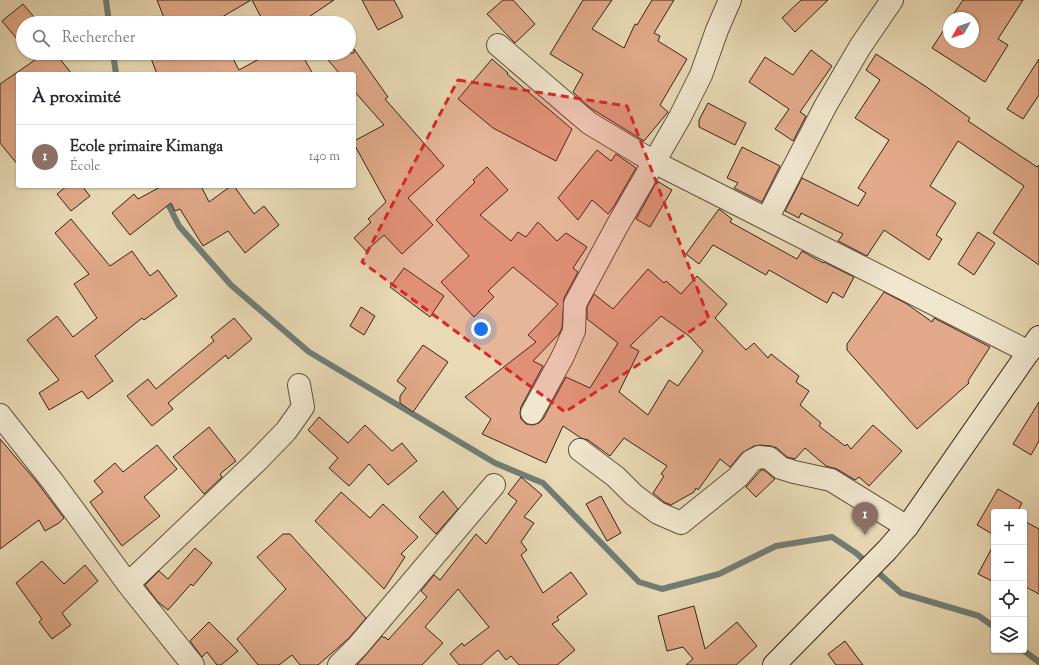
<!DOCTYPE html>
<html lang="fr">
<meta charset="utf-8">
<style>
:root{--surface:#fff;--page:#f2f2f3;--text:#2b2b33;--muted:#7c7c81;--line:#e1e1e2;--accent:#2563eb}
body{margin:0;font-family:"Sorts Mill Goudy",serif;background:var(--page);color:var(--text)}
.controls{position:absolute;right:12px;bottom:12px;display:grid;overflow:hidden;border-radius:4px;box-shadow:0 1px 3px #0004}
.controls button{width:36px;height:36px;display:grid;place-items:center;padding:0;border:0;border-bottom:1px solid var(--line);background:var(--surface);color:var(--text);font:20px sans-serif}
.compass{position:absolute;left:943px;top:12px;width:36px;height:36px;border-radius:50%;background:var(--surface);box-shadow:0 1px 3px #0004;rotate:230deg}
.you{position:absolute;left:481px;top:329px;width:14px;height:14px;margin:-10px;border:3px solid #fff;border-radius:50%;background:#1a73e8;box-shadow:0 0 0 6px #1a73e833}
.badge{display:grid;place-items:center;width:26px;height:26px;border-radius:50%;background:var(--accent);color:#fff;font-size:13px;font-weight:700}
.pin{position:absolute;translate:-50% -33px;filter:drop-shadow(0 1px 2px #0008)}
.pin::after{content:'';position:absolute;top:21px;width:14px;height:12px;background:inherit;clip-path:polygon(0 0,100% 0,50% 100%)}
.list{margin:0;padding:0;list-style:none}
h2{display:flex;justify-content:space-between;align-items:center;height:52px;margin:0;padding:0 16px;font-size:17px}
h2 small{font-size:13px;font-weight:400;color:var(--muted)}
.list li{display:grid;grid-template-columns:26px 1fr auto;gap:12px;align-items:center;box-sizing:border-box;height:64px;padding:0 16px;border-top:1px solid var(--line)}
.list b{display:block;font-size:15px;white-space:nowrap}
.list p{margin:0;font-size:13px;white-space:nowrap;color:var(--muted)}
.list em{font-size:13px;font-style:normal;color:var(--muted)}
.icon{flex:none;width:22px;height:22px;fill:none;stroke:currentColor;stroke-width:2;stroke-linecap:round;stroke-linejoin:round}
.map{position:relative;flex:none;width:1039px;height:665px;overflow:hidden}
.search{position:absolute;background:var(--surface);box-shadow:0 1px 3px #0004;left:16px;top:16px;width:340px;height:44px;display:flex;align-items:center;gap:10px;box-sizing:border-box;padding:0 14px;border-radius:22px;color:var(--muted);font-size:15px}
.panel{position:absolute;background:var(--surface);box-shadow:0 1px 3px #0004;left:16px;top:72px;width:340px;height:116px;border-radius:4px}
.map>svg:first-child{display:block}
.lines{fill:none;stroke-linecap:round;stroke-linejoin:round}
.stream{stroke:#717d76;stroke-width:6}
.building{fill:#e2aa8a;stroke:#34231a;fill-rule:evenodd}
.street-casing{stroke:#615141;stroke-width:24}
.secondary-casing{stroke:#34231a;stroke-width:24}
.street{stroke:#f1e7cf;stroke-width:22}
.secondary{stroke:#f1e7cf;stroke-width:22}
.marked{fill:#d62828;fill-opacity:0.2;stroke:#d62828;stroke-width:3;stroke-dasharray:8 5;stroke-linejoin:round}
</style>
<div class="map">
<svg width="1039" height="665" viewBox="0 0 1039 665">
<rect width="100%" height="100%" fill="#e9dab5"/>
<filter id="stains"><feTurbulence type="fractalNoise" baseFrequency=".005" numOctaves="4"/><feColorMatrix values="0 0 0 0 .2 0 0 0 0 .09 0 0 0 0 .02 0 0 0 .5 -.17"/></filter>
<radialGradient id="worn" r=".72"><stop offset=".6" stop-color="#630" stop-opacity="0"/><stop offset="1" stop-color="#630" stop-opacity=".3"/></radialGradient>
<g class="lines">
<path class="stream" d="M106,0l3,23
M113,53l3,21
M159,186l20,40 52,59 78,67 186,111 48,20 96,99 23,7 57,-15 57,-28 56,-9 24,16 45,40 78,23 15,11
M1023,650l16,12"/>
</g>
<path class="building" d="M157,0h94l-29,17 1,1 -8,5h-49z
M252,0h82l-34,23h-4l-2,-3 -4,3h-26z
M362,0h32l9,17 -25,13z
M503,0h10l22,24 -20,19 -28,-29z
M583,0h29l-20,29 32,19 11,-24 2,1 15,-25h22l-20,33 6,3 -2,5 29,18 -27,46 8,7 -24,29 -55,-34 -16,-15 10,-18 -33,-20z
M801,0h27l-33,32 -13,-14z
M963,0h60l-25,39 10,6 -23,37 -53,-34 17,-26v20h24v-24h-22z
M23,4l16,19h-16v23l-21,-25z
M354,49l34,48 -3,2 59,67 -36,32 25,27 -31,29 -18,-19 -18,16 -12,-13 17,-16 -3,-3 18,-17 -32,-58v-3l30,-16 -30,-34v-17h-14l-18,-21h32z
M811,50l21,16 -32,46 6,4 -13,25 -18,-12 14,-20 -40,-27 16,-25 28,18z
M29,53h26l17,21h-54v91l-18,-22v-59l35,-24z
M149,53h81l9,17 31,-17h31l12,21h-156z
M876,54l49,32 45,32 -2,3 69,46 2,-2v100l-46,-32 31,-47 -66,-45 -28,45 26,17 -20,32 6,4 -13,21 -45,-30 -17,26 -29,-15 5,-7 -42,-21 -2,5 -14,-7 17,-33 56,28 8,-13 -8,-5 31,-48 -34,-22 25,-38 -14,-10z
M492,59l16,14 -1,1 65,55 -16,32 -63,-33 -35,-29z
M1039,59v36l-16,24 -16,-10z
M708,103l38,20 -11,22 -36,-18v-7z
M742,147l38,19 -18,36 -28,-14 4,-5 -11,-5z
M597,150l14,11 5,-7 20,14 -22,38 -6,8 -16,-14 -14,20 -20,-22z
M487,167l21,23 -28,25 31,26 7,-9 8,5 12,-15 19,19 9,-8 21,14 -14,21 5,4 -14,26 -2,30 -3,6 -26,27 10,5 -22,41 -1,6 1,6 5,5 7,1 6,-2 4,-4 23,-42 24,11 28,-45 -31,-24v-12l7,-13 19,15 35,-40 16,14 2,-2 15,13 16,-18 30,28 -12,14 31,32 8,-7 14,15 3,-4 28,22 -3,6 13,9 -9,14 21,18 -2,3 26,20 2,-2 4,5 22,-24 29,26 -33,35 -10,-9 -4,3 -18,-11 -11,-3 -21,-18 -10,11 -8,-2 -10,-9 -6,-2 -11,-1 -6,1 -12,7 -12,14 -10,-8 -22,31 -2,-2 -2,4 -23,13 -7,-3 -11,-9 11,-17 -3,-2 6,-8 -43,-28 -14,18 -22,-16 -7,-2 -18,-12 -17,37 -64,-29 9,-15 -26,-22 71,-55 -8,-7 30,-31 -45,-37 -25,24 6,6 -20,20 -33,-35 28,-26 -33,-36 39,-38 -2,-2zM661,316l28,20 14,15 -25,35 -9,-6 -21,35 -29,-23 20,-41 -9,-5z
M657,181l15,9 -22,37 -14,-8z
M67,186h15l8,10 -19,15 -14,-17z
M162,186h39l8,16 22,-16h3l20,28 10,-8 15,19 -34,28 -17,-22 -25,15 -23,-37 -5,2 -4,-8 -41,32 -18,-22 22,-19 4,5z
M719,209l13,10 -2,3 67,37 5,-8 21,12 1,-1 30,15 -11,21 -10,-6 -6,11 -58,-33 -3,5 -53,-30 -14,19 -13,-10z
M71,219l39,47 22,-15 18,25 8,-6 19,26 -33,24 -2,-2 -47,38 18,25 -25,18 -6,-8 -33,19 -10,-17 20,-13 -32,-40 30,-24 16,21 24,-19 -23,-34 15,-10 -34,-41z
M978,232l17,11 -21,32 -16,-11z
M404,268l40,28 -14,21 -40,-30z
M884,292l23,12 25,18 2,-4 56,29 -22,34 1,2 -52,46 -70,-79v-6z
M361,307l14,9 -11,19 -14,-9z
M234,318l18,21 -24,20 -2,-4 -58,48 5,6 -21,17 -25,-30 21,-17 8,10 58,-48 -3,-4z
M423,345l25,17 -35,50 -13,-9v-7l6,-8 -9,-7z
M1039,402v39l-8,14 -18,-11z
M319,417l29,26 17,-18 27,26 10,-8 15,18 -29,24 -19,-21 -20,22 -20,-18 9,-10 -30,-28z
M209,427l27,34 -16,13 2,3 -18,17 -31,-37z
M0,439l36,42 28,37 -5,5 -14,8 -6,-11 -39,29z
M157,445l20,24 -33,28 16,19 -38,30 -32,-44 13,-10 -9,-11 21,-18 8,9z
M761,470h3l11,9 -19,18 -10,-10z
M521,477l21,18 -18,22 10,6 -13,19 6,8 -6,5 22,38 28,-21 16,22 -30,23 2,3 -7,4 23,26 -18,15h-38l-8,-9 -5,4 -8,-10 -17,15h-22l-9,-11 12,-11 2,3 25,-19 -31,-38 -33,38 18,16 -21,22h-65l25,-29 2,2 1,-1 3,3 39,-43 -6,-6 13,-16 6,5 36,-46 10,10 31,-43 -9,-7z
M998,489l24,14 -5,9h-23v23l-17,-10z
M443,491l15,18 -22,25 -17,-17z
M341,492l29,26 13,-14 35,33 -17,17 4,3 -21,32 -69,-68z
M601,496l20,37 -14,8 -21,-37z
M1024,521l15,8v65l-15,-8z
M283,534h7l76,84 -17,20 -31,27h-18l-8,-10 -13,10h-21l-21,-26 49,-50 -29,-32z
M994,544v38l-16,-8z
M195,548l17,15 -19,23 -2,-2 -23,26 -10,-8 -13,-17 14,-14 9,8z
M42,561l22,23 21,-19 13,16 -36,32 9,12 -19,14 -13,-17 3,-3 -26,-36z
M694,606l11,43 32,-27 20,24 -21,19h-50l7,-6 -10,-12 -16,4 -9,-35z
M209,622l29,29 -17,14h-4l-10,-13 -5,5 -12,-16z
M845,641l18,24h-27l-8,-11z"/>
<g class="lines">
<g class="street-casing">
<path id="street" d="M498,45l91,78 65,39 375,190
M767,219l59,-114 34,-58 32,-47
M532,413l31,-57 11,-25 1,-27 42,-78 63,-109 21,-42 16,-45 13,-30
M0,415l53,67 75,102 65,81
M580,450l36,27 18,18 24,18 23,10 57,-46 13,-16 8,-4 10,1 12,10 13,4 37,8 76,47
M128,584l130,-124 28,-29 17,-24 -4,-22
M339,665l19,-19 136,-161"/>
</g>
<g class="secondary-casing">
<path id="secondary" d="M774,665l113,-115 20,-23 132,-190"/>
</g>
<use href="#street" class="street"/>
<use href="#secondary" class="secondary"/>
</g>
<path class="marked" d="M458,80l169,26 82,213 -144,93 -203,-150z"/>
<rect width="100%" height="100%" filter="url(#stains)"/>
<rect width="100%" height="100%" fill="url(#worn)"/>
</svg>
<div class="controls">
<button>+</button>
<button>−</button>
<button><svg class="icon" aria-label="locate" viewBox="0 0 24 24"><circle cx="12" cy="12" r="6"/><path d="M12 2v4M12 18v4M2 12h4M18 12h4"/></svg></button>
<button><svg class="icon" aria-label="layers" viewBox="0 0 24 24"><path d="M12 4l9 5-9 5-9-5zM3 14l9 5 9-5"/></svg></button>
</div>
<svg class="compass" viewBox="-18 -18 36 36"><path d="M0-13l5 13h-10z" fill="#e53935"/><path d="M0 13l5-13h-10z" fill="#7c7c81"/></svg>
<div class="you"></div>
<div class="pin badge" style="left:865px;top:535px;background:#8d6e63">1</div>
<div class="search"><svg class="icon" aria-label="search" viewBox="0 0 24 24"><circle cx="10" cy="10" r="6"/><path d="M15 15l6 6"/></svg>Rechercher</div>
<section class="panel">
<h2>À proximité<small></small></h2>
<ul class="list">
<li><span class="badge" style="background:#8d6e63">1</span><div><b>Ecole primaire Kimanga</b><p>École</p></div><em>140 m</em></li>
</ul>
</section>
</div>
